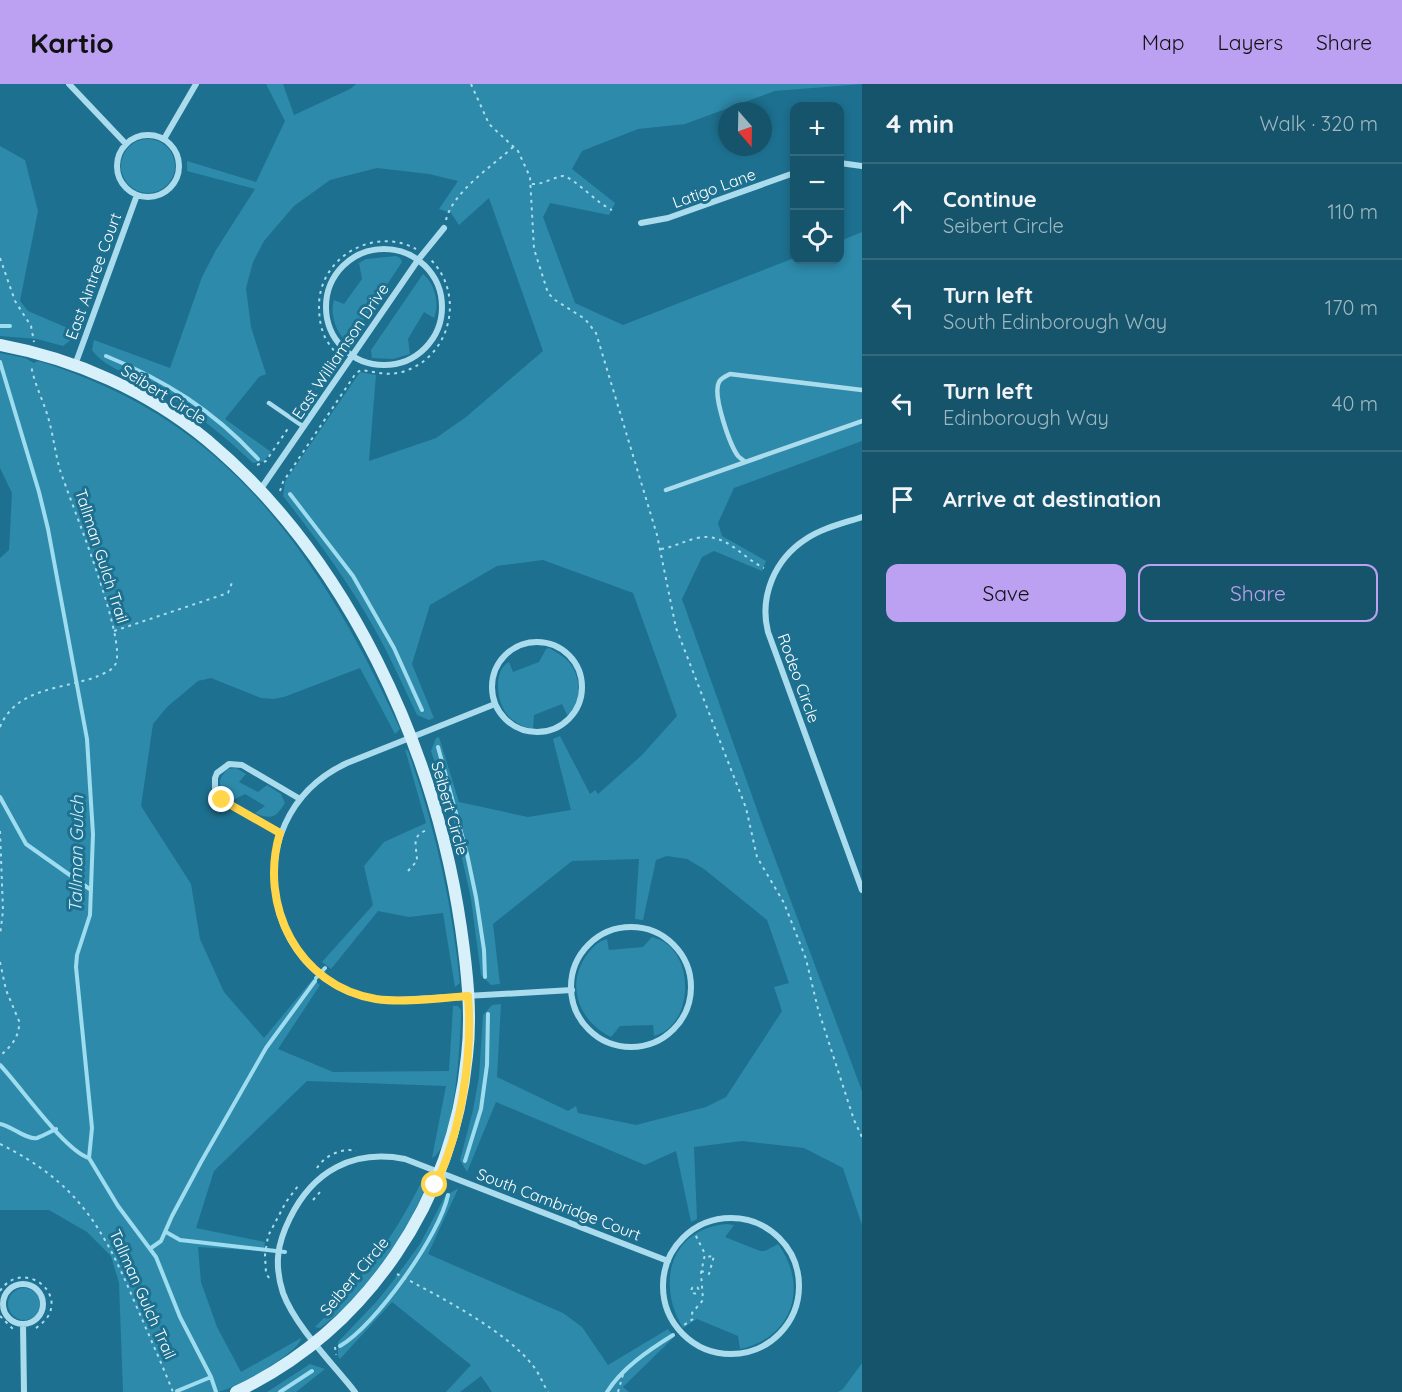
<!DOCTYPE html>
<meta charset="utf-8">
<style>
:root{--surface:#16546b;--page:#1f5a71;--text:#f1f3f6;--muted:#9eb7c1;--line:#356a7e;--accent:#bca0f2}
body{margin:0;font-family:Quicksand,sans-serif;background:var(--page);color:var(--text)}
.controls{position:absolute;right:18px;top:18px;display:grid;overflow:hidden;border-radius:12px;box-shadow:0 3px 9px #0003}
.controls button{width:54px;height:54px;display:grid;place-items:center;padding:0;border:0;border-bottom:2px solid var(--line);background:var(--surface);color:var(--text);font:30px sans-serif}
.compass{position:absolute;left:718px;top:18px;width:54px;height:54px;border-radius:50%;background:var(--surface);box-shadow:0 3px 9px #0003;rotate:160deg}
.stop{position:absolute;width:18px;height:18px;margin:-14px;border:4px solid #ffd54a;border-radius:50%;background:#fff}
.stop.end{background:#ffd54a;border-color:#fff;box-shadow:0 2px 6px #0008}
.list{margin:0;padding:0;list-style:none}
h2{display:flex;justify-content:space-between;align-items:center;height:78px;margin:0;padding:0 24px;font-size:26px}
h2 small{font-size:20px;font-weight:400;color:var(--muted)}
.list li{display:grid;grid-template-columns:39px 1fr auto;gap:18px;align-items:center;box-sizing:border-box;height:96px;padding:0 24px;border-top:2px solid var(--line)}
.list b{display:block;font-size:22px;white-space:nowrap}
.list p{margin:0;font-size:20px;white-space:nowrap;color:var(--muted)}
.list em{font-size:20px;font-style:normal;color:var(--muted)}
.actions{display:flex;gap:12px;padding:18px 24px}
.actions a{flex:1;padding:14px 0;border:2px solid var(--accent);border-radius:12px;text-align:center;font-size:21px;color:var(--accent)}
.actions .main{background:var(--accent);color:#111}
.icon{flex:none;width:33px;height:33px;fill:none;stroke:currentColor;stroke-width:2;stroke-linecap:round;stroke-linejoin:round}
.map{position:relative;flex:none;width:862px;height:1308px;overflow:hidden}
header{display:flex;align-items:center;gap:36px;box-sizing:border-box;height:84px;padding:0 30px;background:var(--accent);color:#111}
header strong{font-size:28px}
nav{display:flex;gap:33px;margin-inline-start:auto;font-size:21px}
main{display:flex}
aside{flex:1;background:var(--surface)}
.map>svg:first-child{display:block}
.green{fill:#2d8aaa}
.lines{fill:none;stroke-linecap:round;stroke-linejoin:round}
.stream{stroke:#9edcef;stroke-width:4}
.path{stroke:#abdced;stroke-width:2;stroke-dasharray:3 4.5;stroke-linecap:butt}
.lane{stroke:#abdced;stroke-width:4.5}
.street{stroke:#abdced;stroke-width:6}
.secondary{stroke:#d8f0fa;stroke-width:12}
.route{stroke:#ffd54a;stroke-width:8}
.labels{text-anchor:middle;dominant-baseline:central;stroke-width:6;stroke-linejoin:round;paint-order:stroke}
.street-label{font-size:16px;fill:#fff;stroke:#1d708f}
.water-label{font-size:18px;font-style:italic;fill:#cdedf7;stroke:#1d708f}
</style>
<header>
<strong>Kartio</strong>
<nav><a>Map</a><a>Layers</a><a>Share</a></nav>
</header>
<main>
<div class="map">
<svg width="862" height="1308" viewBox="0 0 862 1308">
<rect width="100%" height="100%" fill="#1d708f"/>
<path class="green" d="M266,0h17l11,31 56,-26 6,-5h506l-87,7 -90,33 -47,5 -56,22 -10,18 43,34 -6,12 -59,-12 -7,14 32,86 48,22 171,-67 46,2v-19l22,-9v209l-128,47 -16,35 4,13 44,25 -4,10 -48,-20 -12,6 -20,42 79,222 101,270v134l-19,-57 -39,-20 -62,-7 -48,6 3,72 -6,3 -15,-71 -31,14 -149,-63 -29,70 -7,-12 13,-50 6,-33 4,-62 9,-10 9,-1 -4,73 71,34 8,-5 2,7 58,12 70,-18 20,-10 56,-86 -8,-24 15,-4 -22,-63 -63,-51 -17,-10 -20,-3 -11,4 -13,60 -8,-1 4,-60 -67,2 -79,63 7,60 -9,1 -10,-10 -10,-76 -9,-41 -9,-40 -22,-67 5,-13 3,-1 20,65 69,15 43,-7 -18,-71 7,-3 30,58 5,-4 3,4 43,-38 36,-40 -44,-123 -90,-33 -46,6 -67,39 -18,59 22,54 -5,2 -12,-5c-14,-29 -27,-59 -43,-87 -26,-47 -58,-90 -91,-132l2,-14 3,-5 72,-105 16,3 -7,86 67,-23 30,-21 77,-66 -54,-153 -30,27 -8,-12 -12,-4 19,-28 -29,-7 -52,-6 -47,12 -36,26 -30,35 -11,21 -7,26 5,39 15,47 -7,3 -34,42 46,33 -7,9 -11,2c-29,-27 -58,-51 -91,-71 -21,-13 -57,-23 -70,-42l2,-10 76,28 32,-91 14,-27 39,-61 -68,-18v-10l69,21 29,-61z
M121 82a27 27 0 1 1 54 0a27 27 0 1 1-54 0Z
M0,62l25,14 13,51 -18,90 8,10 49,21 -1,4 -13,10 -26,-7 -37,-3z
M396,172l4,2 2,4 -51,77 -6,1c-10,-9 -15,-28 -11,-40l10,4 18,-25 -3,-16 7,-4z
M423,190c12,9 17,31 11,44l-10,-6 -16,27 2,15 -17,5 -21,-1 -1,-8z
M0,269l25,5 9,5 4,-2c48,15 94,35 136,64 106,72 174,190 226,304l-5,5 -35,-66 -76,29 -11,2 -12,-1 -50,-20 -13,3 -31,26 -14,17 -12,82 50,78 9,55 24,53 40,46 49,-59 7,6 -42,64 55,23 116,-1 4,-65h5l3,4c0,26 -6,139 -29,148l14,-72 -139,-5 -93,90 -18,57 69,14 -1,9 -66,-4 3,35 16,45 24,45 60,-34c-1,15 -69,52 -84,54 -9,0 -20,0 -29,0 -21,0 -43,0 -65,0l-4,-109 -8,-27 -24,-24 -38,-22h-49v-652l9,-8 3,-57 -12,-25z
M549,564c7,4 14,8 20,14 12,14 14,41 -2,53l-5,-11 -28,11 -1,14c-25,-5 -36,-23 -35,-47 1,-8 3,-16 11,-20l4,10 26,-10 7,-13z
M405,665l3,2c27,75 44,152 52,232l-5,4 -12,-74 -34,4 -31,-6 -47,58 -9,-7 51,-57 -9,-39 20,-24 42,-19z
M236,684l10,6 -7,8 19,10 9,-7 14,9 4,9c-9,15 -14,17 -30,10l10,-7 -20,-12 -12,6c-15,-7 -18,-20 -5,-31z
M652,853c44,10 44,88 2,99l-1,-11 -33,1 -9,11c-33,-16 -47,-54 -22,-85 5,-6 10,-11 18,-13l2,11 34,-3z
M424,1092l4,5c-21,53 -62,113 -108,147l-5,-1c44,-43 84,-96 109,-151z
M457,1105h1l-30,65 135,59 19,14 26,38 60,-36 6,8 -51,50 6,5h-137l-11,-16 -21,16h-14l25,-27 -79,-63 -52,57 -2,-3v-14l39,-41 16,-20 27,-37 25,-48z
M726,1140l8,1 -9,12 35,14h5l13,-7c31,42 15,94 -38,105l-2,-13 -41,-17 -14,9c-27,-44 -13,-99 43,-104z
M8 1220a16 16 0 1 1 32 0a16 16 0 1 1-32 0Z
M862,1279v29h-24l5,-3z
M310,1280l15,5 -29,23h-29z"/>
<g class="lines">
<path class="stream" d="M0,242h10
M106,272c59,24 108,55 152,103
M0,278l39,130 9,37 39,210 6,95 -3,81 -13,40 -1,12 16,161 -3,30 29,48 38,51 24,60 31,60 5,15
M290,410l63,82 41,72 28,62
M438,663l29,107 9,43 8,53 1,27
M0,713l26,47 65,46
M316,894l9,-10
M0,981c21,22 64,85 89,93
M0,1040c12,2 26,16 37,14 6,-2 13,-6 19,-9
M465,1077l16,-52 6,-44 1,-51
M166,1148l14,8 105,12
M151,1164l10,-7 11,-25 29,-54 65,-114 49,-67
M340,1262c35,-20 100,-111 108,-151
M177,1307l34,-14
M280,1308l32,-21
M607,1308c15,-24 42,-42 66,-57"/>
<path class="path" d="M471,0l18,40 29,27 12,26 4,72 14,44 7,7 30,19 11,14 61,202 19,93 70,180 11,49 27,46 22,56 12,50 36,111 8,17
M532,100c11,1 26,-9 32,-8 11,3 34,28 48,34
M446,136c7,-29 47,-54 68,-74
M0,174l15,43 16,25 3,16
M299,329l38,-56c-2,-6 -6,-10 -10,-16 -6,-10 -8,-23 -8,-35 0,-49 55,-80 97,-57
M257,381l9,-4 23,-34
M280,407l3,-9 73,-109 5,-3c14,2 27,6 41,2 49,-14 64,-78 28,-113
M661,465c13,-2 23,-8 36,-11 29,-6 44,19 67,30
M114,547l114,-38 5,-13
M0,643c16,-39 62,-38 96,-50 6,-3 16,-6 19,-12 14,-22 -45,-164 -55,-195 -5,-18 -7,-36 -12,-53 -5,-17 -14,-34 -17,-52
M0,747l3,80 -3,24
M408,787l9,-10c0,-14 -7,-25 10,-31
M0,878l6,28 13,31c1,16 -8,25 -19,35
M0,1060c77,38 103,83 135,159 13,30 26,59 38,89
M317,1084c7,-12 26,-21 39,-17
M313,1116l8,-9
M701,1187l8,3 5,-18 -9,1
M397,1190c41,22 109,56 137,93 6,8 9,17 14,25
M269,1194l-3,-5 -1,-18 3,-19 18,-34 12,-16
M691.5 1206a3.5 3.5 0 1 1 7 0a3.5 3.5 0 1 1-7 0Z
M0,1207c21,-32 66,-1 47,27 -4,5 -10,9 -14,13
M0,1232l14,14
M678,1245l15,-10 -1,-6 11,-13 -2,-27 4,-19 -12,-24
M335,1263l1,8
M618,1308l6,-21"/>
<path class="lane" d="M269,319l35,24
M745,378c-2,-2 -5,-4 -7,-6 -8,-11 -26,-61 -19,-74 2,-4 7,-6 11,-8l132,16
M666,406l196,-69"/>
<path class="street" d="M69,0l57,60
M117 82a31 31 0 1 1 62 0a31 31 0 1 1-62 0Z
M164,55l32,-55
M840,79l22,3
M641,139l27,-5 126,-45
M326 223a58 58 0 1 1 116 0a58 58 0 1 1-116 0Z
M75,281l62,-170
M260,406l158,-230 26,-32
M862,433c-18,6 -40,11 -56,22 -31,20 -47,57 -38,93l94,258
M492 603a45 45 0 1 1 90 0a45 45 0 1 1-90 0Z
M495,620l-148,59c-122,57 -81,239 49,237l176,-10
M280,749l-58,-33 -7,-12v-10l2,-5 12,-9 13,1 58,34
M571 903a60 60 0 1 1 120 0a60 60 0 1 1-120 0Z
M663 1202a68 68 0 1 1 136 0a68 68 0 1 1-136 0Z
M3 1220a20 20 0 1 1 40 0a20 20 0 1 1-40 0Z
M23,1240l1,68
M355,1308c-22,-28 -60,-66 -72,-99 -9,-28 -6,-49 7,-75 23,-47 63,-69 115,-59l263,102"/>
<path class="secondary" d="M0,261c75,14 148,46 207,95 141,118 228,309 254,488 6,42 11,86 6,128 -14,144 -99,273 -231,336"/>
</g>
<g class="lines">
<path class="route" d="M222,716l58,33c-22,72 18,153 96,166 28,4 63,-1 92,-3 5,58 -7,138 -33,189"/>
</g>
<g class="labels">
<g class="street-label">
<text transform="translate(714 104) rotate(-20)">Latigo Lane</text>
<text transform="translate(93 192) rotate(-70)">East Aintree Court</text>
<text transform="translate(340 267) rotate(-56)">East Williamson Drive</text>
<text transform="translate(164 310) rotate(32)">Seibert Circle</text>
<text transform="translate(102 472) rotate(72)">Tallman Gulch Trail</text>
<text transform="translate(799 594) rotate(70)">Rodeo Circle</text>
<text transform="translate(450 724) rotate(74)">Seibert Circle</text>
<text transform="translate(559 1120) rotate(21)">South Cambridge Court</text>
<text transform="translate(354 1192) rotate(-50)">Seibert Circle</text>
<text transform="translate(143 1210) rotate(66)">Tallman Gulch Trail</text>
</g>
<g class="water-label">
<text transform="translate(76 770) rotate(-89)">Tallman Gulch</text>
</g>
</g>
</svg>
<div class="controls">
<button>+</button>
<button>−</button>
<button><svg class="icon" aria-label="locate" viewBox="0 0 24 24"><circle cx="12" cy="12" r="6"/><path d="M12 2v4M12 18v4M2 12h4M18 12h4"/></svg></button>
</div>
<svg class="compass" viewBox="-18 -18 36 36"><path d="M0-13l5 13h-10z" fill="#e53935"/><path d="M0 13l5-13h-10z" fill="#9eb7c1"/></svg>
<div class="stop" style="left:435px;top:1101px"></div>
<div class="stop end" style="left:222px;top:716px"></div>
</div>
<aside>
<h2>4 min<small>Walk · 320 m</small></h2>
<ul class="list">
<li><svg class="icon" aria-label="ahead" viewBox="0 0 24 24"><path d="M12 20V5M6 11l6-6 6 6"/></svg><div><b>Continue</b><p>Seibert Circle</p></div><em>110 m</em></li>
<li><svg class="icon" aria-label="left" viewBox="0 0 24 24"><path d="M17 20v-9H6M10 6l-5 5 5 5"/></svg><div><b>Turn left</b><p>South Edinborough Way</p></div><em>170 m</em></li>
<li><svg class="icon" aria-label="left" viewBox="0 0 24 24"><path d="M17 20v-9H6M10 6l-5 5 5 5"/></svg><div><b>Turn left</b><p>Edinborough Way</p></div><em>40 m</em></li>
<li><svg class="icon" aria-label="arrive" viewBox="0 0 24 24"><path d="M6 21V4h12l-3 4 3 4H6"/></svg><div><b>Arrive at destination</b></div></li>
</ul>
<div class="actions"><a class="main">Save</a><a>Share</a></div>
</aside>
</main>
